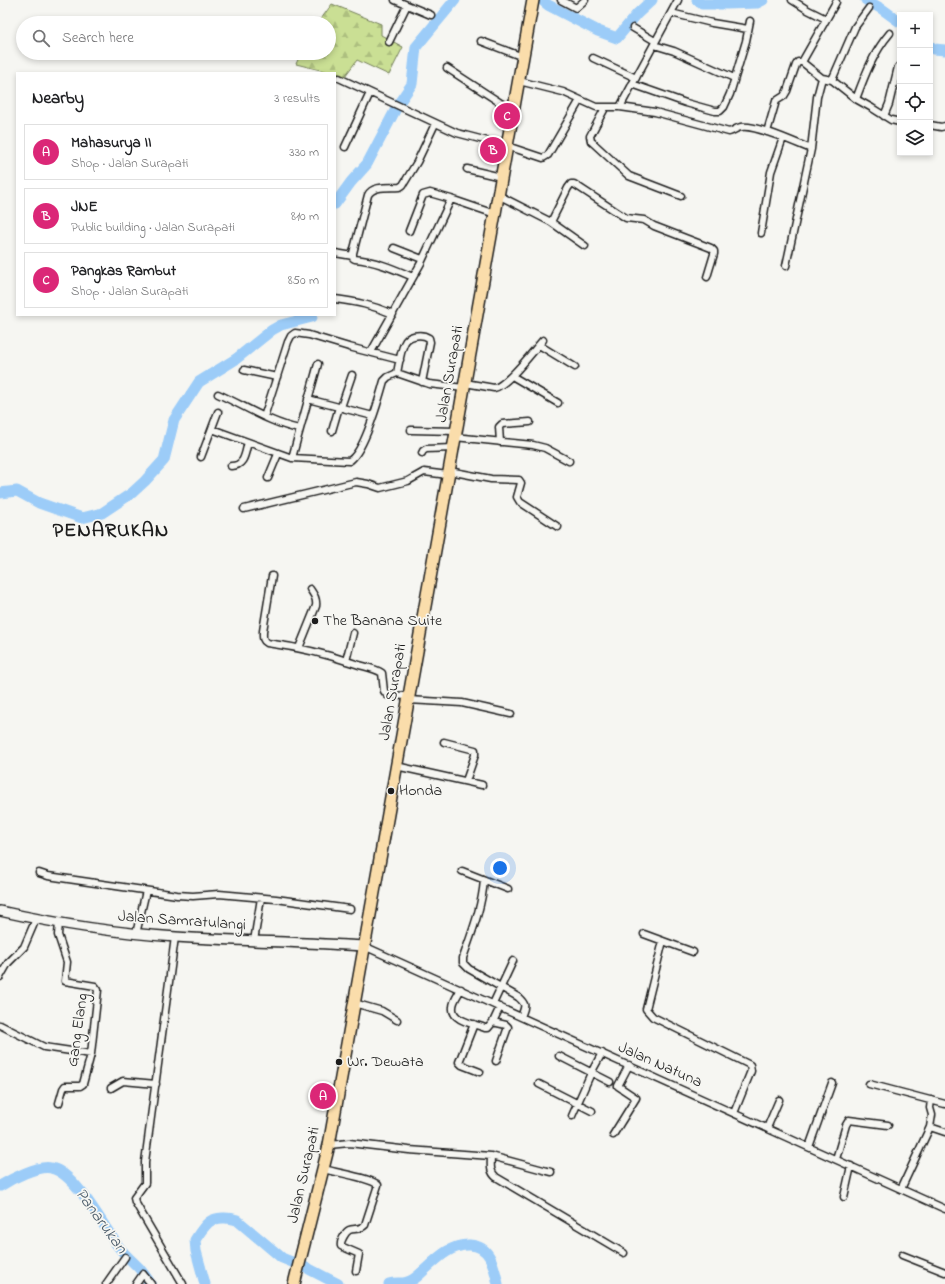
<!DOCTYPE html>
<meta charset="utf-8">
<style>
:root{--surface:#fff;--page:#f2f2f2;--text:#202124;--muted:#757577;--line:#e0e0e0;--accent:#db2777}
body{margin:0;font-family:"Indie Flower",sans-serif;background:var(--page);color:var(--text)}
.controls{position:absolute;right:12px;top:12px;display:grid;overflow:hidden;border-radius:0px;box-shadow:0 2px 6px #0003}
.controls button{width:36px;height:36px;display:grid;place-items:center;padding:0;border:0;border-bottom:1px solid var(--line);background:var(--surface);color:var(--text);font:20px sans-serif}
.you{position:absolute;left:500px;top:868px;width:14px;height:14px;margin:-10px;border:3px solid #fff;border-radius:50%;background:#1a73e8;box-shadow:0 0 0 6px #1a73e833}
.badge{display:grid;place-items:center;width:26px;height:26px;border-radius:50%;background:var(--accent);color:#fff;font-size:13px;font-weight:700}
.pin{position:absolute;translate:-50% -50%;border:2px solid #fff;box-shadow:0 1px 4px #0006}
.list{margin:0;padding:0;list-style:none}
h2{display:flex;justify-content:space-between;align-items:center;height:52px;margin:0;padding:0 16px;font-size:17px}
h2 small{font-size:13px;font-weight:400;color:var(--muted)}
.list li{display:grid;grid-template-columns:26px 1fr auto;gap:12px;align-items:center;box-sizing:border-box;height:56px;margin:0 8px 8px;padding:0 8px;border:1px solid var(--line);border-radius:0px}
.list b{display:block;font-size:15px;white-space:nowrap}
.list p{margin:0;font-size:13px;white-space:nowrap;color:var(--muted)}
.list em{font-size:13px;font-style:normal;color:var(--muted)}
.icon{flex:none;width:22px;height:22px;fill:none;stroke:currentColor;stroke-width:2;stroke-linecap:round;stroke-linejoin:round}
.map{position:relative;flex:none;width:945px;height:1284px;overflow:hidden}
.search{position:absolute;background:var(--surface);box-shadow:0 2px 6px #0003;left:16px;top:16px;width:320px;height:44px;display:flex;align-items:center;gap:10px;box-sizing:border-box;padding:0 14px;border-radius:22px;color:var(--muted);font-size:15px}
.panel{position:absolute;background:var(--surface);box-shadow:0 2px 6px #0003;left:16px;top:72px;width:320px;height:244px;border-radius:0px}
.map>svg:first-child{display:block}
.forest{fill:url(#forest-firs);stroke:#737e58}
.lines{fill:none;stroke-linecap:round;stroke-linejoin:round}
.river{stroke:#9cccf8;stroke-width:11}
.street-casing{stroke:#1c1c1c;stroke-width:9}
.secondary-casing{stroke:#1c1c1c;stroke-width:12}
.highway-casing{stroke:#1c1c1c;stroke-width:14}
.street{stroke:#f6f6f2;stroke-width:6}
.secondary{stroke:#f6f6f2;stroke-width:9}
.highway{stroke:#faddab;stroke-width:11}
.poi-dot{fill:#1c1c1c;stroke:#f6f6f2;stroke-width:1.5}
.labels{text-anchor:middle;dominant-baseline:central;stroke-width:3.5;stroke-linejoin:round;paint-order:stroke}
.street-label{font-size:16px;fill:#1c1c1c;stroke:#f6f6f2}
.poi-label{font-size:16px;fill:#1c1c1c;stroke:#f6f6f2;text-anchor:start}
.water-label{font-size:17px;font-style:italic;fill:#495a69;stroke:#f6f6f2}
.district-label{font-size:20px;font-weight:bold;letter-spacing:1px;fill:#1c1c1c;stroke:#f6f6f2}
</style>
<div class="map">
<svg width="945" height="1284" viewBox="0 0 945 1284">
<defs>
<pattern id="forest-firs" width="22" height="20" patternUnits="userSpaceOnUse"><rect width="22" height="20" fill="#cadf94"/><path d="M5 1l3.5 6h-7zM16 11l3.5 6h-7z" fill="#adbf7f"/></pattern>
</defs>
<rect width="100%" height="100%" fill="#f6f6f2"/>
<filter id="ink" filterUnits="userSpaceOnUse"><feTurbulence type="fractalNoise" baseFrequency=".025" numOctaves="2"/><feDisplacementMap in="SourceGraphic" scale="8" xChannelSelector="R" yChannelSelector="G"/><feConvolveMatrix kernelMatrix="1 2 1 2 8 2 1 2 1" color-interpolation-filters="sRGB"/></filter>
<g filter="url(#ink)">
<path class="forest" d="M332,4l49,20v11l22,12 -14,28 -32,-15 -12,16 -49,-12 5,-11h28v-30h-11z"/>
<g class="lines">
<path class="river" d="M542,0l6,5 50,26 19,7 20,-24 15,-14
M697,0l5,4h25l30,-1 6,-3
M866,0l16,9 18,13
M930,46l4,3 11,1
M335,204l16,-22 16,-18 32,-61 13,-19 4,-37 39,-47
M0,493l17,-2 22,12 43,15 20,-5 30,-20 13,-12 19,-21 10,-40 25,-38 37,-23 36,-29 9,-5 31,-8v-2
M0,1186c11,-7 38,-21 51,-18 25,5 52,58 67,78 6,8 14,15 21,22 4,5 8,10 11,15
M205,1284l-9,-33 -1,-11c4,-6 8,-13 14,-18 7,-5 20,-5 28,-2l45,38 27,11 29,15
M389,1284c6,-2 13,0 18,-2 4,-1 10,-5 13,-8 15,-13 29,-30 50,-29 21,1 24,22 28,39"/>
<g class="street-casing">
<path id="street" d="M395,0l36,15
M561,0l15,8 9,-8
M792,0l16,10 18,9
M671,13l41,10 36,6
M633,28l22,13
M481,41l42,16
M389,42l18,-37
M654,45l20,6 60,27
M593,58l43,20
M802,62l20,16 10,2 24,19 16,9 19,12 9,2
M447,68l66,43
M339,78l118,55 50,13 36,12 5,-3 32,-55
M832,80l23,-53 14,-19
M519,81l44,11 33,15h24l35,5 74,20c4,-1 7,-4 12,-5 14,-3 55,16 70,22
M632,84l54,19 29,8h5l4,-4 6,-13 16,-53 4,-20
M856,99c9,-24 17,-46 34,-66
M620,107l58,-107
M605,108l-15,28 1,5 38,35 52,20
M884,116l5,-12 9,-37
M930,125l11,2 4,-1
M767,132l9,-31 8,-5 3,-5 9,-26 2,-3h4l34,-60
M345,147l25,-54
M467,169l34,8
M498,195l53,27 34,24
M551,222l17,-34 3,-4h3l52,34 18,2 10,6 57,22 3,3v3l-7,23
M409,231l14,-36 7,-2 21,6 44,15
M761,233l10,-61 12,-34
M394,248l28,11
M335,253l18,3
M786,266l25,-117 6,-52 5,-19
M413,277c-19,-8 -37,-16 -58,-18l-2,-1v-5l15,-58c5,-10 22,-7 32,-8l3,-2 14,-23 18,-38
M335,299c22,3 37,6 58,15
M539,345l36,22
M371,352l50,-89 30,-64
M244,370l33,7
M397,373c2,-9 3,-20 7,-29 3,-9 17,-11 25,-6l1,4 -8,40
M397,373l32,11 35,4
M512,376l46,27
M465,383l29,5c13,-2 39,-37 49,-48
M218,394c27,12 52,29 81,35
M308,399l65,17
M341,407l11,-32
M264,417l24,-75 3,-6 4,-3 14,2 40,12 51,13
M212,429l80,29 57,3c15,-8 30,-62 35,-80l4,-4 9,-4
M411,430l45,1
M332,431l7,-24
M455,437l78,8 12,3 24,13
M500,442l-1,-15 3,-3 28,-2
M422,453l1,-2 3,-2 27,-1
M201,457l17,-45
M292,458l26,-94
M231,466c14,0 14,-13 17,-24
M449,471l42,8 28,1 2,3 -4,14 3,5 38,25
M268,478l10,-24
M244,509l112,-27 12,2 12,4 28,-7 16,-9 24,3
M272,576l-9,55c0,6 -1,9 4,12 30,4 60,11 89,21 9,3 18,4 26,9l2,18 3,4 21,1
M299,648l17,-42c1,-7 -2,-11 -6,-17
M346,661l7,-28
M408,700l54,3 49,11
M444,742l31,8v5l-9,26
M396,766l86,19
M462,871l46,18
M39,873l9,3 129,19 16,1 26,-2 57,5 74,10
M484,880c-2,27 -12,52 -21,78v5l6,6 49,28c9,8 7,9 3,20
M136,934l10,-43
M644,934l49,18
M175,937l-30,225v21l-11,15 1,4 48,82
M254,941l7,-43
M663,941l-17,68 7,8 97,48 1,6 -17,42
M364,946l581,263
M0,977l8,-14 16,-16 12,-28
M461,989c-3,6 -8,12 -8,18 -2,14 22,17 32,21h3l5,-6 7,-15
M354,1003l28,8 15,9
M493,1004l20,-43
M493,1022l13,3 2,2 -12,34
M474,1024l-15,38 3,3 18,7
M0,1025l44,22 47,7
M559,1056l51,26
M539,1084l53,27
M869,1084l76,20
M111,1088l12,-7 33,3
M59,1103l4,-14 2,-3h15l3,-2 8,-30 7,-64 -3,-4 -30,-5 2,-19 -9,-27 1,-12
M572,1116l19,-43 11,-20
M930,1127l15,5
M767,1128l12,-28
M613,1135l23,-37 -18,-12 11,-21
M329,1145l20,-2 60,7 82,6 60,16
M809,1147l23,-64
M491,1156c0,8 -2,15 5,21l128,76
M836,1159l10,-34 3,-5 39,5
M323,1169c11,3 48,9 55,16l-13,40c-8,8 -15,-1 -21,11 -2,4 -4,6 -3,10l2,1 16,7 -3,17
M901,1189l29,-62 2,-12 -2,-7 1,-8
M844,1197l7,-31
M902,1255l43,17
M106,1284l19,-27
M136,1284l7,-10 8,10"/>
</g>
<g class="secondary-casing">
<path id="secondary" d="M0,911c58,13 117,22 176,26 63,4 125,5 188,9"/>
</g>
<g class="highway-casing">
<path id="highway" d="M294,1284l35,-139 204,-1145"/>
</g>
<use href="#street" class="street"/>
<use href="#secondary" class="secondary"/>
<use href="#highway" class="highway"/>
</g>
</g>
<g class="poi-dot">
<circle cx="315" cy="621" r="4"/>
<circle cx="391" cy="791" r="4"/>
<circle cx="339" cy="1062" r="4"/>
</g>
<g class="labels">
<g class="street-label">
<text transform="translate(450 374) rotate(-80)">Jalan Surapati</text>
<text transform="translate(393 692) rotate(-80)">Jalan Surapati</text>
<text transform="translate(182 921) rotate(4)">Jalan Samratulangi</text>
<text transform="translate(78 1030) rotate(-82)">Gang Elang</text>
<text transform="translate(660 1065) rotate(24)">Jalan Natuna</text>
<text transform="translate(304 1175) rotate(-77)">Jalan Surapati</text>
</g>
<g class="poi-label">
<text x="323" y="621">The Banana Suite</text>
<text x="399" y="791">Honda</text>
<text x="347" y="1062">Wr. Dewata</text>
</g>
<g class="water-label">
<text transform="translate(101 1221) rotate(54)">Panarukan</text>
</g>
<g class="district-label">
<text x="111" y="531">PENARUKAN</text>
</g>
</g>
</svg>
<div class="controls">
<button>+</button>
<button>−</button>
<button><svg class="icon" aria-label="locate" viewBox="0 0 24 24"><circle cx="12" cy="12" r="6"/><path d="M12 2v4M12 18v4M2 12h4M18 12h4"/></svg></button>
<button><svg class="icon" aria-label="layers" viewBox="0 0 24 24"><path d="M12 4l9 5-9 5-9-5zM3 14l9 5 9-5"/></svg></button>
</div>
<div class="you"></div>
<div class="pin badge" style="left:323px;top:1096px">A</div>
<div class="pin badge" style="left:493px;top:150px">B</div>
<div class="pin badge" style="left:507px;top:116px">C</div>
<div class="search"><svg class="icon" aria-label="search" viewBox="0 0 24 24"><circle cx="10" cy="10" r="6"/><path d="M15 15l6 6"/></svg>Search here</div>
<section class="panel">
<h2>Nearby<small>3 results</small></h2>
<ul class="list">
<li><span class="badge">A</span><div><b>Mahasurya II</b><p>Shop · Jalan Surapati</p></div><em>330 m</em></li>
<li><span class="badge">B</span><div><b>JNE</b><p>Public building · Jalan Surapati</p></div><em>810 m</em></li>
<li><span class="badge">C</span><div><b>Pangkas Rambut</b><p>Shop · Jalan Surapati</p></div><em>850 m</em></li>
</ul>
</section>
</div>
